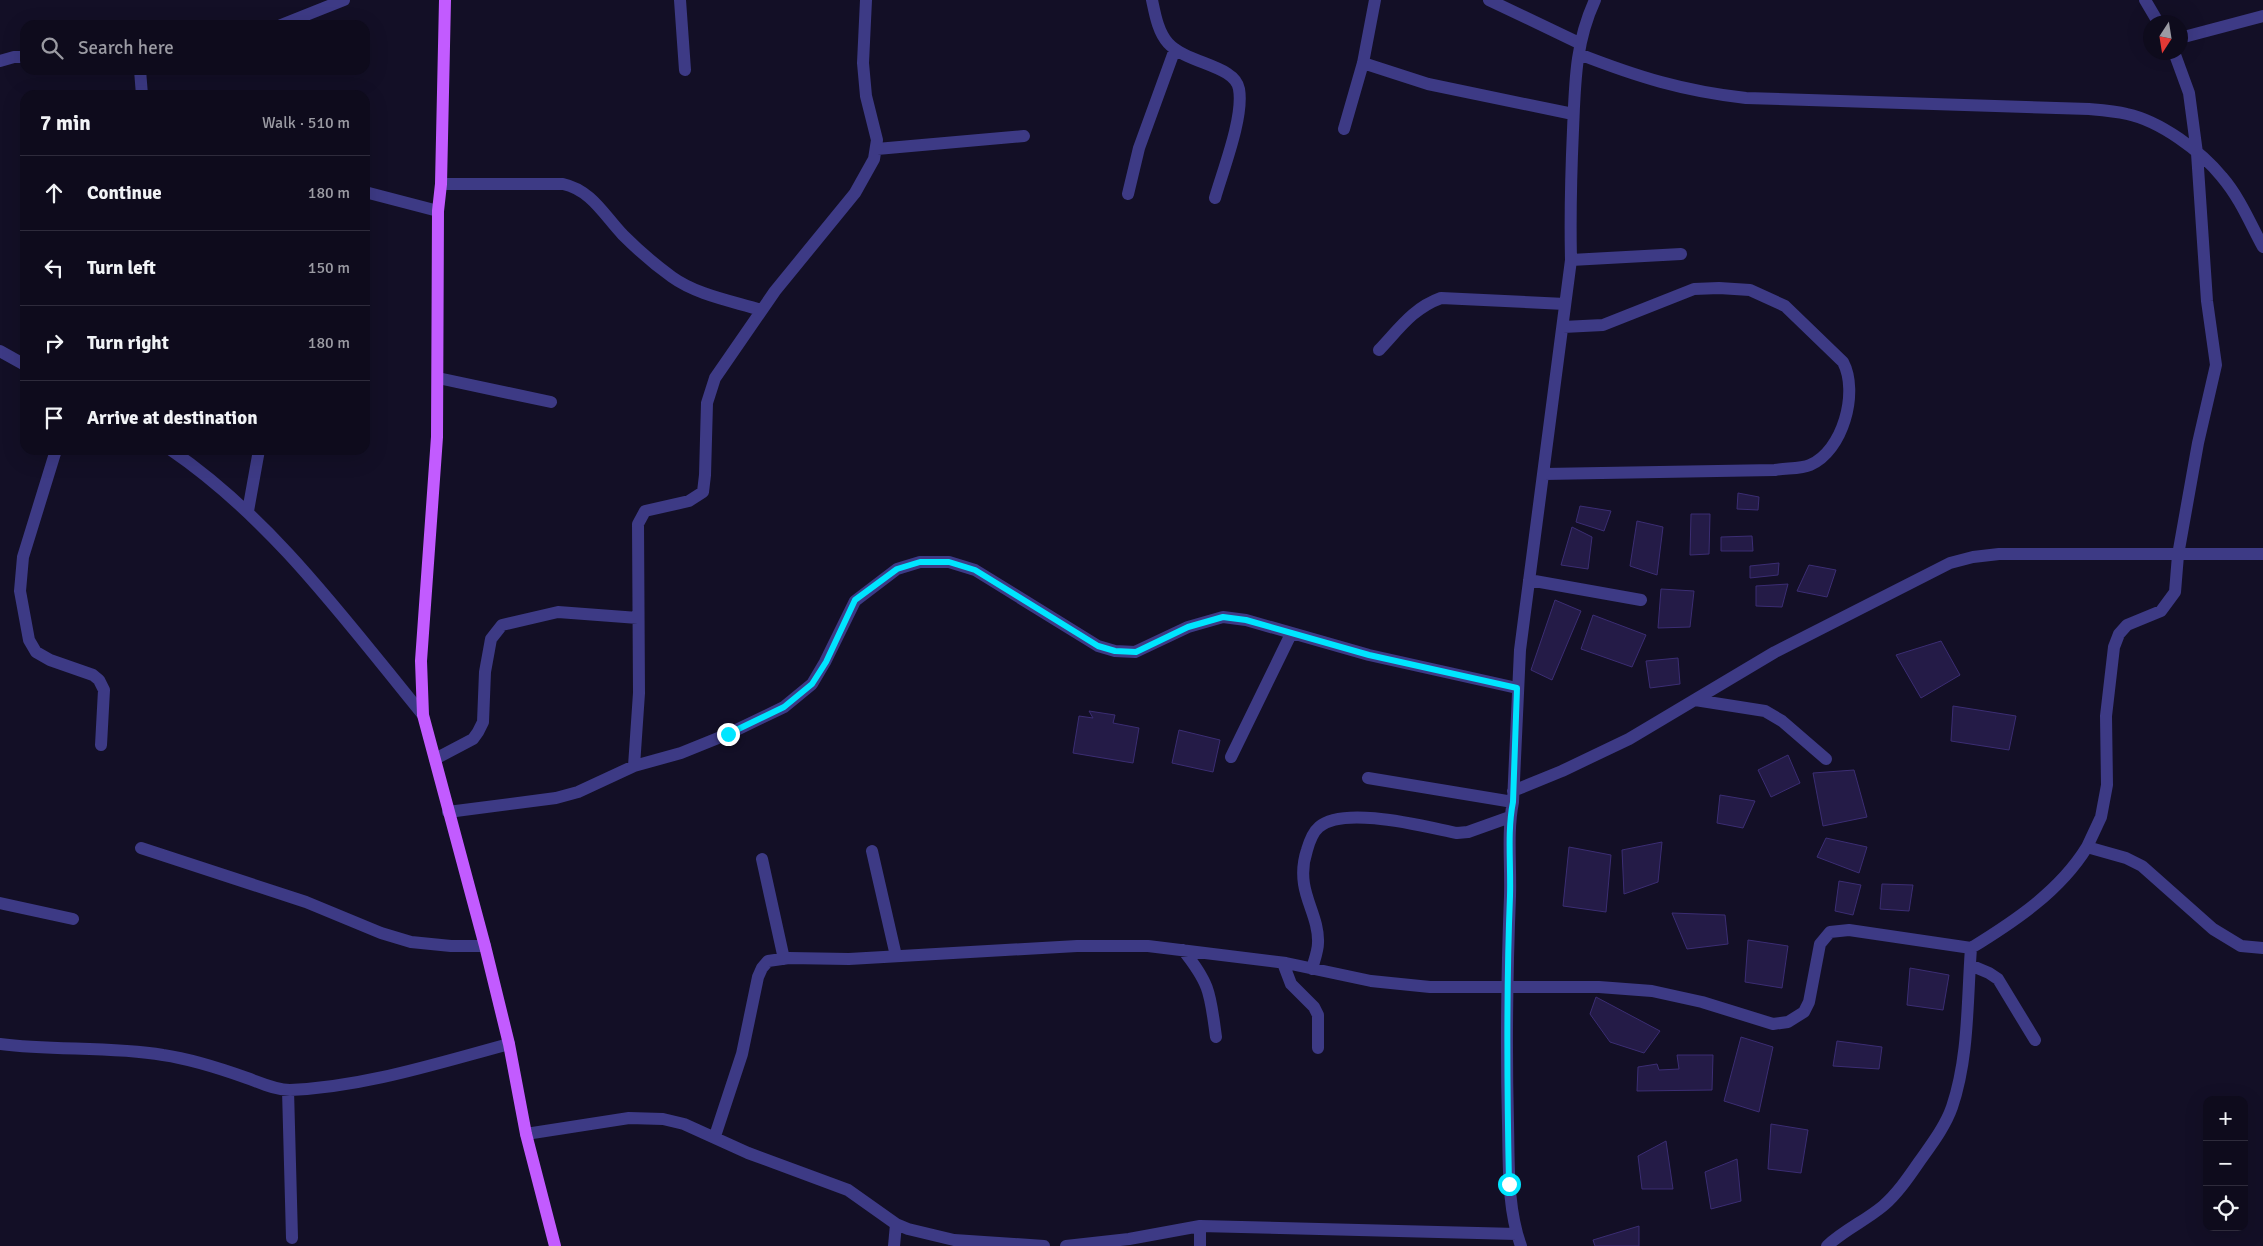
<!DOCTYPE html>
<meta charset="utf-8">
<style>
:root{--surface:#0e0b1c;--page:#1c1929;--text:#f1f3f6;--muted:#9b9ba3;--line:#2e2b3b}
body{margin:0;font-family:Signika,sans-serif;background:var(--page);color:var(--text)}
.controls{position:absolute;right:15px;bottom:15px;display:grid;overflow:hidden;border-radius:10px;box-shadow:0 5px 20px #0002}
.controls button{width:45px;height:45px;display:grid;place-items:center;padding:0;border:0;border-bottom:1px solid var(--line);background:var(--surface);color:var(--text);font:25px sans-serif}
.compass{position:absolute;left:2143px;top:15px;width:45px;height:45px;border-radius:50%;background:var(--surface);box-shadow:0 5px 20px #0002;rotate:192deg}
.stop{position:absolute;width:15px;height:15px;margin:-11px;border:4px solid #00e5ff;border-radius:50%;background:#fff}
.stop.end{background:#00e5ff;border-color:#fff;box-shadow:0 1px 5px #0008}
.list{margin:0;padding:0;list-style:none}
h2{display:flex;justify-content:space-between;align-items:center;height:65px;margin:0;padding:0 20px;font-size:21px}
h2 small{font-size:16px;font-weight:400;color:var(--muted)}
.list li{display:grid;grid-template-columns:32px 1fr auto;gap:15px;align-items:center;box-sizing:border-box;height:75px;padding:0 20px;border-top:1px solid var(--line)}
.list b{display:block;font-size:19px;white-space:nowrap}
.list em{font-size:16px;font-style:normal;color:var(--muted)}
.icon{flex:none;width:28px;height:28px;fill:none;stroke:currentColor;stroke-width:2;stroke-linecap:round;stroke-linejoin:round}
.map{position:relative;flex:none;width:2263px;height:1246px;overflow:hidden}
.search{position:absolute;background:var(--surface);box-shadow:0 5px 20px #0002;left:20px;top:20px;width:350px;height:55px;display:flex;align-items:center;gap:12px;box-sizing:border-box;padding:0 18px;border-radius:15px;color:var(--muted);font-size:19px}
.panel{position:absolute;background:var(--surface);box-shadow:0 5px 20px #0002;left:20px;top:90px;width:350px;height:365px;border-radius:15px}
.map>svg:first-child{display:block}
.building{fill:#241b47;stroke:#3b2d73}
.lines{fill:none;stroke-linecap:round;stroke-linejoin:round}
.minor{stroke:#3d3a85;stroke-width:12}
.major{stroke:#c25bff;stroke-width:12}
.route{stroke:#00e5ff;stroke-width:6}
</style>
<div class="map">
<svg width="2263" height="1246" viewBox="0 0 2263 1246">
<rect width="100%" height="100%" fill="#130f26"/>
<path class="building" d="M1738,493l21,4 -1,13 -21,-1z
M1580,506l31,5 -7,20 -28,-9z
M1691,514h19l-1,40 -19,1z
M1637,521l26,6 -6,48 -27,-9z
M1572,527l20,10 -4,32 -27,-4z
M1752,536l1,15h-32v-14z
M1779,563l-1,12 -28,3v-12z
M1809,565l27,5 -9,27 -30,-6z
M1788,584l-6,23 -26,-1v-20z
M1661,589l33,2 -4,36 -32,1z
M1555,600l26,11 -29,69 -21,-10z
M1593,615l53,20 -14,32 -51,-18z
M1941,641l19,34 -39,23 -25,-43z
M1678,658l2,26 -30,4 -4,-27z
M1953,706l63,10 -7,34 -58,-9z
M1089,711l26,4 -2,8 26,5 -6,35 -60,-10 6,-37 14,2z
M1179,730l41,10 -7,32 -41,-9z
M1788,755l12,28 -29,14 -13,-27z
M1854,770l13,47 -44,9 -10,-53z
M1720,795l35,6 -12,27 -26,-5z
M1826,838l41,9 -8,26 -42,-16z
M1662,842l-4,40 -34,12 -2,-44z
M1569,847l42,8 -5,57 -43,-6z
M1839,881l22,4 -8,30 -18,-4z
M1882,884l31,1 -4,26 -29,-2z
M1672,913l53,2 3,29 -41,5z
M1748,940l40,6 -6,42 -37,-6z
M1910,968l39,7 -6,35 -36,-5z
M1596,997l64,34 -16,22 -34,-11 -20,-28z
M1741,1037l32,10 -14,65 -35,-11z
M1837,1041l45,6 -3,22 -46,-3z
M1677,1055h36l-1,35 -75,1 1,-24 19,-3 2,6 20,-1z
M1771,1124l37,6 -7,43 -33,-4z
M1666,1141l7,48h-31l-4,-33z
M1737,1159l4,42 -30,8 -6,-37z
M1639,1226v20h-44l-2,-6z"/>
<g class="lines">
<path class="minor" d="M680,0l5,70
M1152,0c3,14 6,32 16,43 19,21 67,22 71,46 5,28 -16,81 -24,109
M1489,0l90,43
M2145,0l13,22
M281,25l63,-25
M2180,38l83,-22
M1579,54c59,23 104,37 167,44l343,11c12,1 26,2 38,5 33,7 74,37 95,63 18,21 28,46 41,70
M0,61l14,-4h11
M1363,63l65,21 145,30
M140,70l2,25
M1344,129l19,-66 12,-63
M877,149l147,-13
M441,184h122c28,6 41,31 60,51 15,15 31,29 49,42 25,18 60,24 89,33
M365,192l73,19
M1128,194l11,-46 36,-99
M1571,260l110,-6
M1379,350c20,-21 34,-42 62,-52l124,6
M0,351l25,14
M438,378l113,24
M56,450l-33,107 -3,34 9,49 7,12 14,8 43,15 6,5 5,10 -3,55
M171,450c101,69 175,171 252,265
M1544,474l231,-4c11,-2 26,-1 35,-5 33,-14 49,-73 33,-103l-58,-56 -35,-16 -31,-2 -25,1 -91,36 -40,2
M248,511l11,-61
M1529,580l112,20
M1695,700l70,11 17,10 44,38
M1231,757l60,-123
M435,759l38,-20 5,-7 5,-10 2,-50 6,-33 11,-14 56,-13 80,6
M634,766l5,-73 -1,-169 7,-13 44,-10 14,-9 2,-17 2,-72 8,-25 60,-87 80,-98 19,-34 3,-19 -11,-44 -3,-33 3,-63
M1368,778l145,24
M1513,791l49,-20 67,-32 146,-87 175,-89 23,-6 26,-3h264
M448,812l108,-14 22,-6 56,-26 47,-13 47,-19 56,-27 28,-23 13,-22 30,-61 42,-32 23,-7h29l26,8 123,76 17,5 20,1 53,-25 35,-10 23,3 123,35 148,33
M2087,847l14,-30 6,-32 -1,-69 8,-69 5,-13 8,-9 34,-14 14,-19 3,-37 20,-112 18,-78 -9,-64 -10,-148 -8,-60 -15,-41
M141,848l165,54 75,31 30,9 40,4h34
M872,851l24,105
M762,859l22,100
M0,903l73,16
M1183,950c28,35 27,44 33,87
M1283,963l8,21 23,23 4,8v33
M1970,965l19,8 9,6 37,61
M1312,969c2,-8 6,-18 6,-26 1,-21 -11,-39 -14,-59 -2,-13 -1,-22 3,-34 2,-7 6,-18 12,-23 25,-22 107,0 138,6l11,-1 42,-15
M0,1044c54,7 109,2 163,11 28,4 56,13 84,23 14,5 28,12 43,12 74,-3 148,-27 219,-46
M288,1090l4,148
M526,1134l103,-16 34,1 21,5 64,29 100,37 48,34 12,5 46,11 90,6
M715,1136l27,-82 16,-77 4,-9 6,-7 21,-3 60,1 228,-13h71l138,17 85,18 59,6h169l53,4 50,11 71,22 15,-2 16,-10 5,-10 11,-58 10,-12 19,-2 122,18c44,-27 89,-57 116,-101l39,11 16,8 71,63 28,17 22,2
M1200,1226v20
M894,1246l2,-22
M1066,1246l63,-7 71,-13 317,8
M1521,1246c-14,-38 -12,-83 -13,-123 -2,-76 -1,-151 2,-227 1,-31 -3,-64 3,-94l7,-152 51,-390c-1,-44 0,-86 2,-130 2,-46 2,-87 22,-130
M1827,1246c17,-16 38,-25 56,-40 14,-12 25,-28 36,-44 12,-17 26,-35 33,-55 17,-50 15,-106 19,-159"/>
<path class="major" d="M445,0l-4,184 -3,27 -1,226 -16,224 2,54 62,231 24,98 17,90 29,112"/>
</g>
<g class="lines">
<path class="route" d="M728,734l56,-27 28,-23 14,-22 29,-62 42,-31 23,-7h29l26,8 123,76 17,5 21,1 52,-25 35,-10 23,3 123,35 148,33 -4,114c-6,30 -2,63 -3,94 -4,96 -3,192 -1,288"/>
</g>
</svg>
<div class="controls">
<button>+</button>
<button>−</button>
<button><svg class="icon" aria-label="locate" viewBox="0 0 24 24"><circle cx="12" cy="12" r="6"/><path d="M12 2v4M12 18v4M2 12h4M18 12h4"/></svg></button>
</div>
<svg class="compass" viewBox="-18 -18 36 36"><path d="M0-13l5 13h-10z" fill="#e53935"/><path d="M0 13l5-13h-10z" fill="#9b9ba3"/></svg>
<div class="stop" style="left:1509px;top:1184px"></div>
<div class="stop end" style="left:728px;top:734px"></div>
<div class="search"><svg class="icon" aria-label="search" viewBox="0 0 24 24"><circle cx="10" cy="10" r="6"/><path d="M15 15l6 6"/></svg>Search here</div>
<section class="panel">
<h2>7 min<small>Walk · 510 m</small></h2>
<ul class="list">
<li><svg class="icon" aria-label="ahead" viewBox="0 0 24 24"><path d="M12 20V5M6 11l6-6 6 6"/></svg><div><b>Continue</b></div><em>180 m</em></li>
<li><svg class="icon" aria-label="left" viewBox="0 0 24 24"><path d="M17 20v-9H6M10 6l-5 5 5 5"/></svg><div><b>Turn left</b></div><em>150 m</em></li>
<li><svg class="icon" aria-label="right" viewBox="0 0 24 24"><path d="M7 20v-9h11M14 6l5 5-5 5"/></svg><div><b>Turn right</b></div><em>180 m</em></li>
<li><svg class="icon" aria-label="arrive" viewBox="0 0 24 24"><path d="M6 21V4h12l-3 4 3 4H6"/></svg><div><b>Arrive at destination</b></div></li>
</ul>
</section>
</div>
